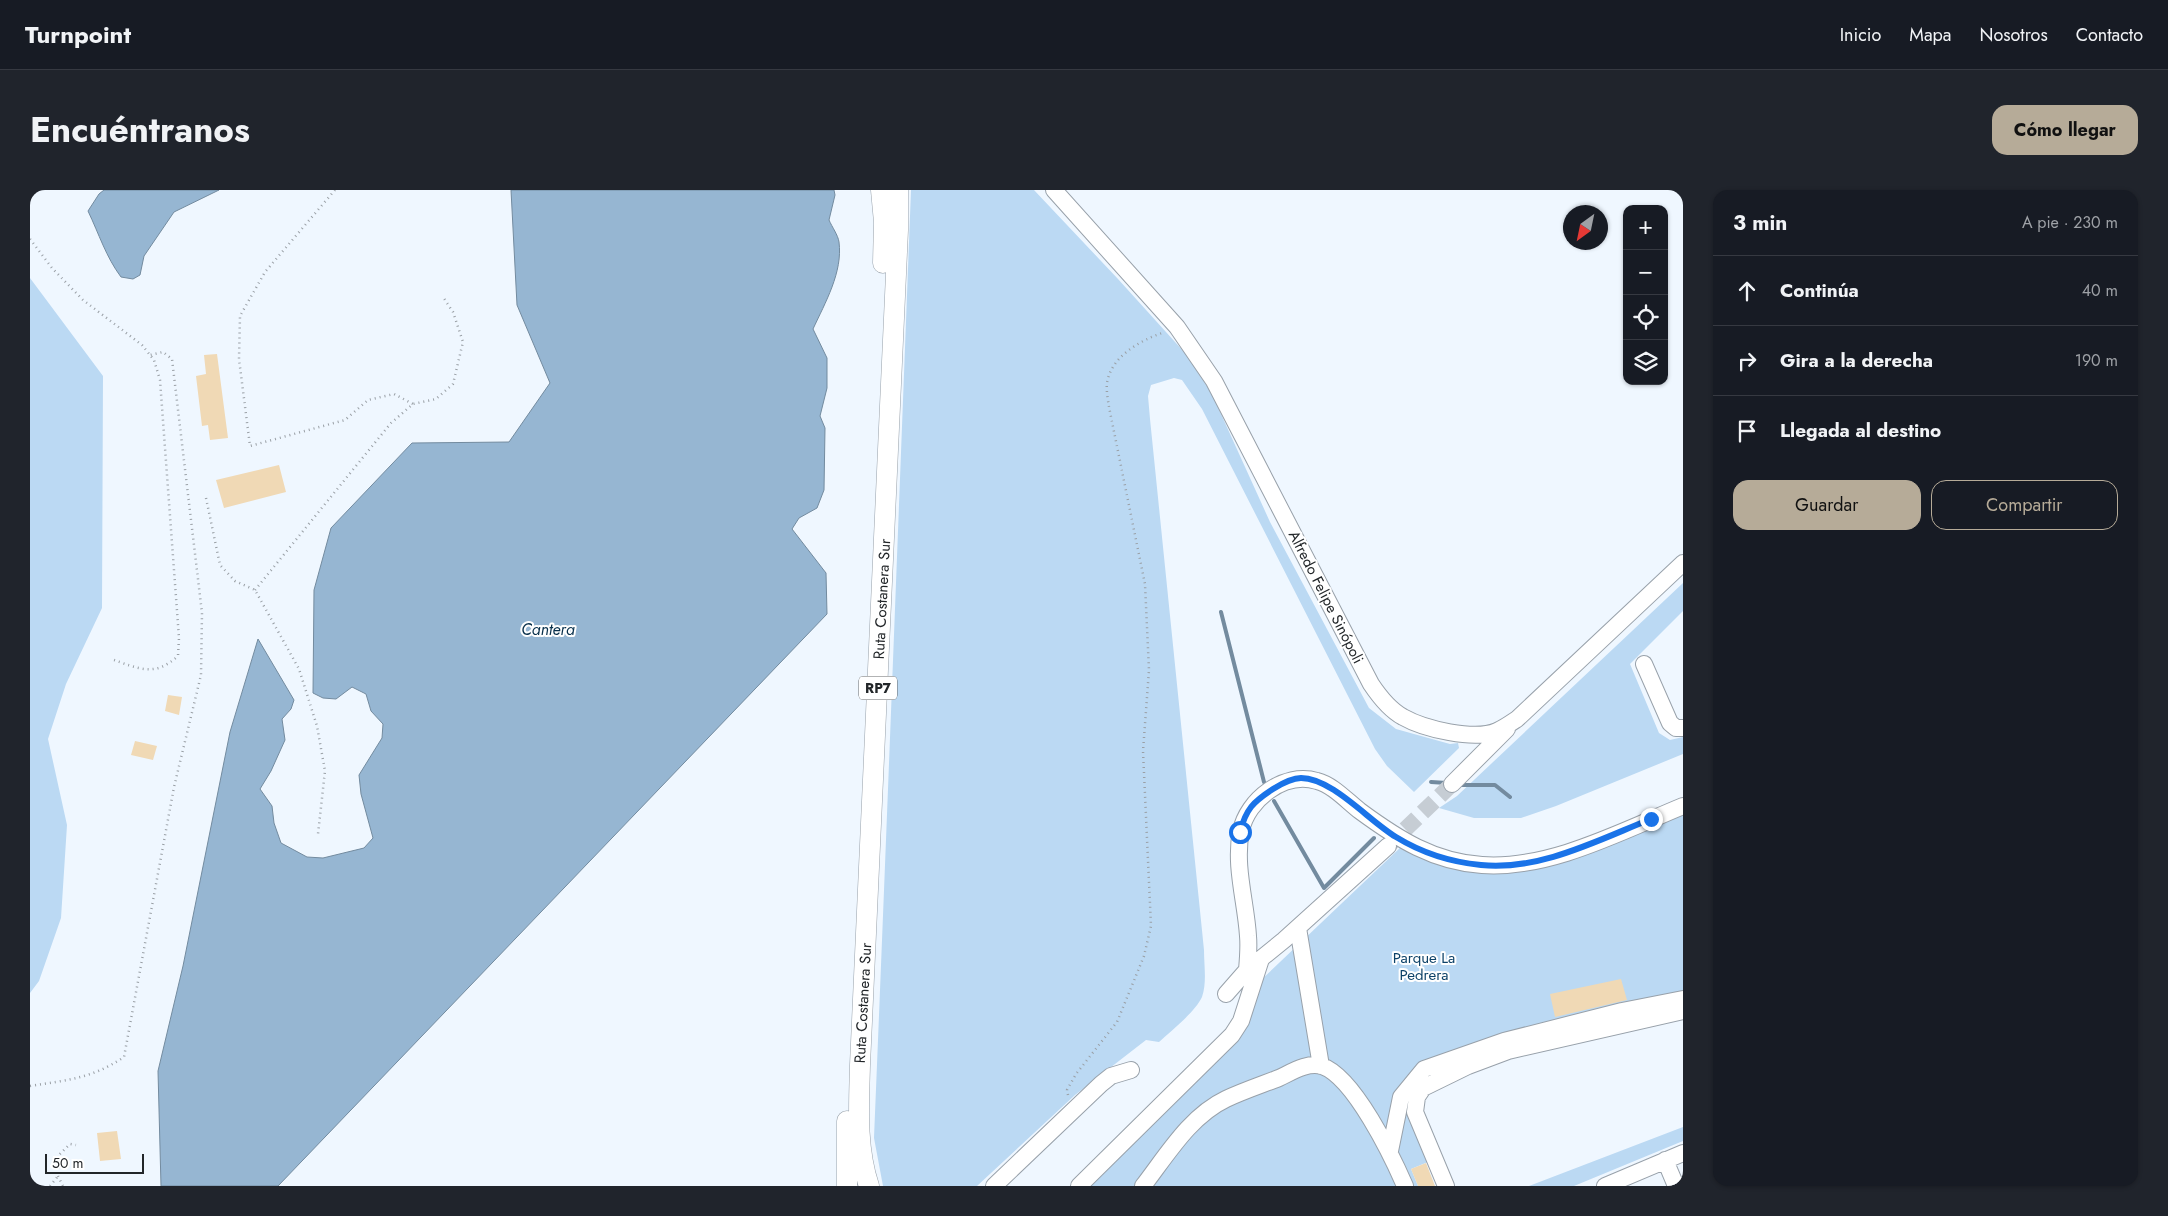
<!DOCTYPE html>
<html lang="es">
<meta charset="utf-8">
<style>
:root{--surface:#171b24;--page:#20242c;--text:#f1f3f6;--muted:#9ea1a6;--line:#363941;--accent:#b6ab98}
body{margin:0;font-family:Jost,sans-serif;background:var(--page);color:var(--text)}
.controls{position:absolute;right:15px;top:15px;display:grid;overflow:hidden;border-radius:10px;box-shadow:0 1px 4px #0004}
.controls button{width:45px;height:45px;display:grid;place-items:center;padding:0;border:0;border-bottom:1px solid var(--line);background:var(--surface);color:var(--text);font:25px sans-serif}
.compass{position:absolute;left:1533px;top:15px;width:45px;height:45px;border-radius:50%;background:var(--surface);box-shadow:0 1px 4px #0004;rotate:213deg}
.scale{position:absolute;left:15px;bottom:12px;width:99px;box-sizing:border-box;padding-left:5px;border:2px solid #222629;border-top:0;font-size:14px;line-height:18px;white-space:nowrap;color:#222629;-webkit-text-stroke:4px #fff;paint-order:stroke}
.stop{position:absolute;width:15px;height:15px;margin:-11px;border:4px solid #1a73e8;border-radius:50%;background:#fff}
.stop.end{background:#1a73e8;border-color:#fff;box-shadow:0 1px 5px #0008}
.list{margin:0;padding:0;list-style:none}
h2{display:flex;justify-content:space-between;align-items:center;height:65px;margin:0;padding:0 20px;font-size:21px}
h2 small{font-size:16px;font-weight:400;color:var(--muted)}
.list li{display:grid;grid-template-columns:32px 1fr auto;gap:15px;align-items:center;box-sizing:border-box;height:70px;padding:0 20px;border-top:1px solid var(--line)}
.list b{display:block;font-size:19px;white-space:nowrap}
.list em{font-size:16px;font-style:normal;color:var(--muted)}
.actions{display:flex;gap:10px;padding:15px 20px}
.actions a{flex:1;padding:11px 0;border:1px solid var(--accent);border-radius:15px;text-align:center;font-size:18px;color:var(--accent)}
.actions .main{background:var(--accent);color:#111}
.icon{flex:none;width:28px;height:28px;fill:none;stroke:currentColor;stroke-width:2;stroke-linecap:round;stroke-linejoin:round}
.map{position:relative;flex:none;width:1653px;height:996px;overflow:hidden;border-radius:15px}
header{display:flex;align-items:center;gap:30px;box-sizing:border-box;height:70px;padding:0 25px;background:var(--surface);border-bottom:1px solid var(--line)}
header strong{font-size:24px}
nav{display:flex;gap:28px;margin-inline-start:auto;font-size:18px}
.intro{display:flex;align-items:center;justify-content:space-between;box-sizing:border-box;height:120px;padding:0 30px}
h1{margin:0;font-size:35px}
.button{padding:12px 22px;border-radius:15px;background:var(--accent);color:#111;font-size:18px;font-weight:700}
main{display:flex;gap:30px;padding:0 30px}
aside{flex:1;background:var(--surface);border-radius:15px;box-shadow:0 1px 4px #0004}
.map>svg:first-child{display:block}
.green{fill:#bbd9f3}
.water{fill:#96b6d2;stroke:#738b9f}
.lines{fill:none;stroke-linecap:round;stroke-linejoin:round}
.stream{stroke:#738b9f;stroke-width:4}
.building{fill:#f0d9b5}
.minor-tunnel{stroke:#c6cdd4;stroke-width:16;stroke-dasharray:16 8;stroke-linecap:butt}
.minor-casing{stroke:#98a1aa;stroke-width:18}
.major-casing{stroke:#98a1aa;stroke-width:21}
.path{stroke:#9aa0a6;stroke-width:2.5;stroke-dasharray:1 4;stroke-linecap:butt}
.minor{stroke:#fff;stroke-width:16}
.major{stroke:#fff;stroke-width:20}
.route{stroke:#1a73e8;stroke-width:6}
.labels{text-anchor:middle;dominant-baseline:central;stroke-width:4;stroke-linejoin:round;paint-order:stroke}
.shield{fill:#fff;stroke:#646769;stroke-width:1}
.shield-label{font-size:14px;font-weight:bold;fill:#222629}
.street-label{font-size:15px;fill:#222629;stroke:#fff}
.park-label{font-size:15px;fill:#0d4268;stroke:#fff}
.water-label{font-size:16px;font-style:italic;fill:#08304c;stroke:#fff}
</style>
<header>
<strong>Turnpoint</strong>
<nav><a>Inicio</a><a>Mapa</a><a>Nosotros</a><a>Contacto</a></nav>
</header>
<div class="intro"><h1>Encuéntranos</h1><a class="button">Cómo llegar</a></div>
<main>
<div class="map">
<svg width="1653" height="996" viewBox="0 0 1653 996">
<rect width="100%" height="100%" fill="#eff7ff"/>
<path class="green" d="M881,0h123l84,89 67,74 26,39 59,130 99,186 27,21 54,15 8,-1 1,5 -45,44 -27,-26 -12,-17 -173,-340 -20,-29 -8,-2 -23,7 -3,11 2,23 54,531c0,15 3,33 -2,47 -7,15 -31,34 -43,45l-13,-2 -71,55 -98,91h-94l-9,-48c13,-316 25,-632 37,-948z
M0,88l73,98 -1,232 -36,76 -18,55 19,86 -6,93 -22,63 -9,12z
M1653,393v28l-53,53 29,69 11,7 13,-3v17l-127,52 -35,12h-47l-35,-10 18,-12z
M1653,622v193l-244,67 -29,46 18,44 -17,7 7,17h-330l144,-142 27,-62 143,-136 75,24z
M1653,937v14l-109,45h-45z"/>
<path class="water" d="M74,0h115l-45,22 -30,44 -4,19 -7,4 -12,-2c-15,-20 -22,-43 -33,-66l11,-17z
M481,0h323l1,5 -6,25c3,7 9,15 10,22 4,30 -14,61 -26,87l14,29v30l-7,28 5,12 -1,62 -7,18 -18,10 -7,11 34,44 1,41 -549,572h-117l-3,-115 25,-105 47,-234 28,-93 36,61 -3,9 -9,10 3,21 -14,31 -11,18 12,17 2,17 7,20 26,14 16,1 41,-10 9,-10 -12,-44 -2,-19 23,-37 1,-14 -12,-13 -5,-17 -14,-7 -16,12 -13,-1 -10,-5 1,-103 17,-62 81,-85 97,-1 41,-59 -33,-78z"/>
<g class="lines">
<path class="stream" d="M1191,422l43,170
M1401,592l16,1
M1429,595h36l15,12
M1244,611l50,87 50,-50"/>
</g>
<path class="building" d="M187,164l11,84 -18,2 -2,-15 -6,1 -6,-50 10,-2 -2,-19z
M249,275l7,27 -62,16 -8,-28z
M138,505l14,2 -3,18 -14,-4z
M105,551l22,5 -4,14 -22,-5z
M1591,789l6,21 -72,17 -5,-23z
M87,941l4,28 -21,2 -3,-28z
M1396,973l9,23h-17l-7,-17z"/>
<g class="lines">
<path class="minor-tunnel" d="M1358,656l64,-62"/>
<g class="minor-casing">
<path id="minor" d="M1024,0l123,137 37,54 157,303c8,12 19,26 32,33 21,12 72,24 94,14 7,-3 14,-8 20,-12l166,-156
M1614,474l26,59 6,5h7
M1422,594l55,-55
M1268,738l23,138
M1217,780c1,-11 2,-23 1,-34 -2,-34 -14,-70 -7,-105 6,-31 43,-60 76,-50 16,4 30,20 43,30 38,28 74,51 122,54 67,5 140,-34 201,-59
M1196,804l21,-24 37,-30 104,-94
M1360,961l11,-54 23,-28 80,-28 118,-30 61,-12
M1635,970l11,26
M964,996l107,-102 10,-8 20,-6
M1049,996l153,-151 9,-14 20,-62
M1113,996c24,-31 47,-70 83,-87 17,-8 35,-14 53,-21 13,-6 28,-16 43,-12 32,11 70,90 83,120
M1416,996l-31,-74 2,-15 6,-9 45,-22 40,-15 175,-40
M1575,996l78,-33"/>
</g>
<g class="major-casing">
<path id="major" d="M851,0l3,32 -1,41
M817,996v-65
M839,996c-13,-39 -10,-81 -9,-121l38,-835v-40"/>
</g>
<path class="path" d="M305,0l-70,82 -25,44 -1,43 11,87 95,-26 23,-20 26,-6 19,10
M0,49l22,29 31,32 59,45 12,15 6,20 19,258 -1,18c-24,22 -40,12 -67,3
M176,308l14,67 15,16 20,9 44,79 18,57 8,45 -7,63
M225,400l136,-167 22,-19 23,-5 17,-15 10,-42 -10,-30 -10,-15
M0,896c37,-6 61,-7 94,-29l50,-270 27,-112 1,-62 -30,-254 -9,-7 -13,3
M1038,905l-1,-5 9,-16 41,-52 27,-66 7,-30 -8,-175 6,-81 -4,-86 -36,-177c-1,-7 -3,-17 -2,-24 4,-26 32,-42 55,-50
M28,986l5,10
M20,996l8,-10 1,-21 11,-11 6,1"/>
<use href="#minor" class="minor"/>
<use href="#major" class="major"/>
</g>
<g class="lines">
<path class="route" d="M1210,642c6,-23 13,-30 33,-43 8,-5 18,-11 28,-11 31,0 68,43 95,59 26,16 54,25 85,28 59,6 117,-25 170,-46"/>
</g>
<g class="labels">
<rect class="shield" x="829" y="486.5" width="38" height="23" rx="4"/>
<g class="shield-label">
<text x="848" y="498">RP7</text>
</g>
<g class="street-label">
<text transform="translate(1296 407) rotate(63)">Alfredo Felipe Sinópoli</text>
<text transform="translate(852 409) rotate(-87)">Ruta Costanera Sur</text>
<text transform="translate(833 813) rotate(-87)">Ruta Costanera Sur</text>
</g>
<g class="park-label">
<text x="1394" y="768">Parque La<tspan x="1394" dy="17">Pedrera</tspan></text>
</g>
<g class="water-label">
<text x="518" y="439">Cantera</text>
</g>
</g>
</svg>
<div class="controls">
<button>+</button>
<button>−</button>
<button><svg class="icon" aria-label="locate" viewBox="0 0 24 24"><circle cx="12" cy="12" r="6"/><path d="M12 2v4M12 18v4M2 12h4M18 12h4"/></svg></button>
<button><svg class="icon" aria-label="layers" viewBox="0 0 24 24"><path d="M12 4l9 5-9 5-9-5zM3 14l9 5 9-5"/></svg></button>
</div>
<svg class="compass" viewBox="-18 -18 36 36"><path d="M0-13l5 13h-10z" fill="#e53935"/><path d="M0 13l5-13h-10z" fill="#9ea1a6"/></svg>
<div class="scale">50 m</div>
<div class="stop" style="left:1210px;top:642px"></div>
<div class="stop end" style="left:1621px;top:629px"></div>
</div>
<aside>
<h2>3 min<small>A pie · 230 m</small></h2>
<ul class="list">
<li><svg class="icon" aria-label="ahead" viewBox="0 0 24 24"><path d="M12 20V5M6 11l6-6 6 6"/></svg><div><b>Continúa</b></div><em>40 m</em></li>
<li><svg class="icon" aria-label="right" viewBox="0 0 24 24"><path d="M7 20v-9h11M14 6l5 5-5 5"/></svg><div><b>Gira a la derecha</b></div><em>190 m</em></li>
<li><svg class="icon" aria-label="arrive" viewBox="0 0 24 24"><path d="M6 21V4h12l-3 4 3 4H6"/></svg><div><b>Llegada al destino</b></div></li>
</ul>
<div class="actions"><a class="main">Guardar</a><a>Compartir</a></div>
</aside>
</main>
